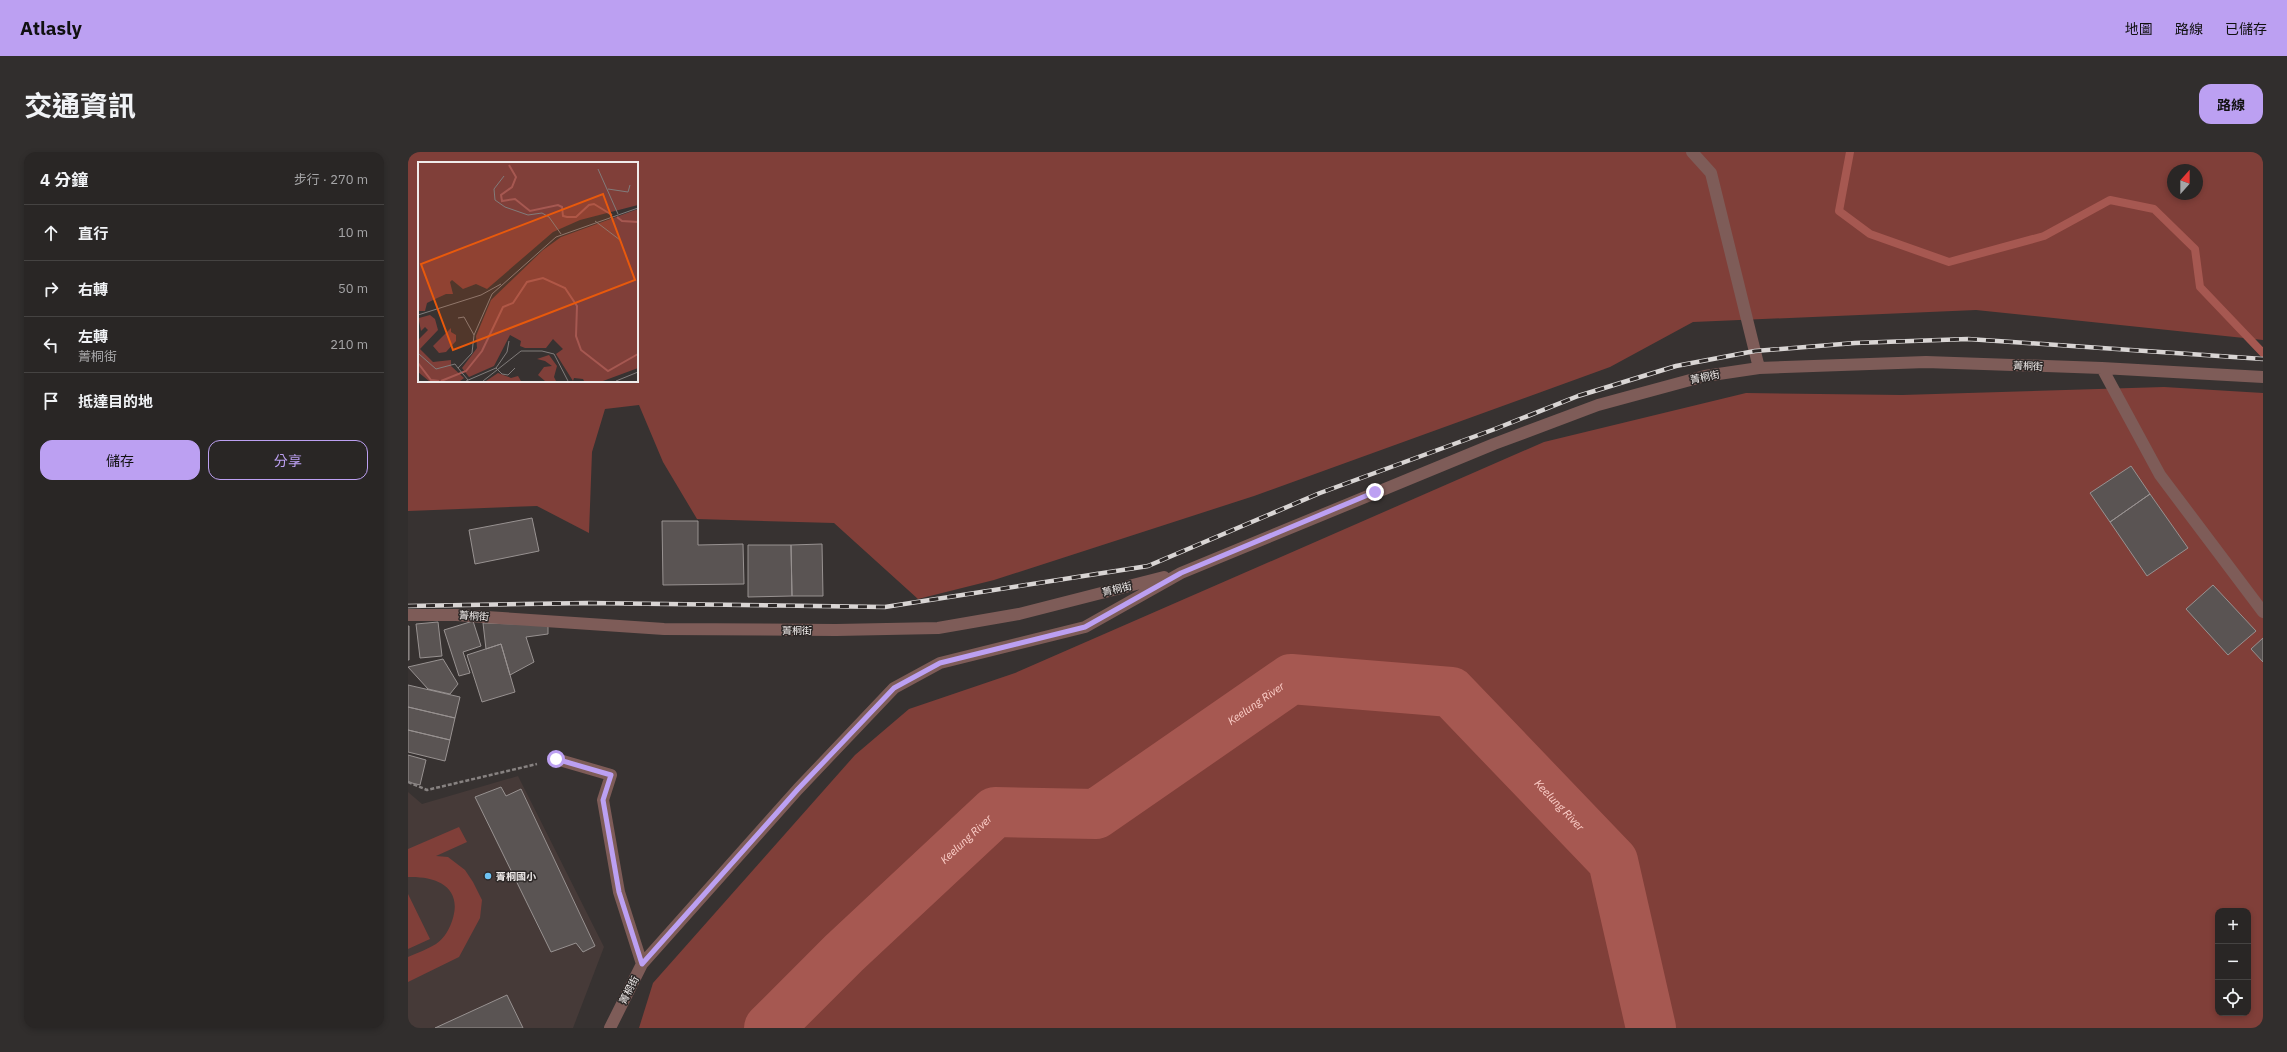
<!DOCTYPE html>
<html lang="zh-TW">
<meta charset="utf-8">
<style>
:root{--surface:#292625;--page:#312e2d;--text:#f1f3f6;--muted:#a5a5a7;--line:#454342;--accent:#bca0f2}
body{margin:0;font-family:"IBM Plex Sans","Noto Sans TC",sans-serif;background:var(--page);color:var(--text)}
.controls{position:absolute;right:12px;bottom:12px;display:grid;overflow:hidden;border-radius:8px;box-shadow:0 2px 6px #0003}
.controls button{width:36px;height:36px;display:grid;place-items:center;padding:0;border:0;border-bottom:1px solid var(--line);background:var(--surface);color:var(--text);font:20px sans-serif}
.compass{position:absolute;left:1759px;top:12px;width:36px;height:36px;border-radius:50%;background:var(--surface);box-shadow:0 2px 6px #0003;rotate:21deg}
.stop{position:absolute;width:12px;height:12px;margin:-9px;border:3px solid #bca0f2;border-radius:50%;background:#fff}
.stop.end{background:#bca0f2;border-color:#fff;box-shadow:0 1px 4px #0008}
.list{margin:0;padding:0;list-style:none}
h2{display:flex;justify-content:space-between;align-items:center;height:52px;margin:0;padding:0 16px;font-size:17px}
h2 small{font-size:13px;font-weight:400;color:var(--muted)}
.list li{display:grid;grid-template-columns:26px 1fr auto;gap:12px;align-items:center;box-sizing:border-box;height:56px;padding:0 16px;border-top:1px solid var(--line)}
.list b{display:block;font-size:15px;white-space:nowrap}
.list p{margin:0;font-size:13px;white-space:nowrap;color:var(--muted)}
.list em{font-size:13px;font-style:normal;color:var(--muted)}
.actions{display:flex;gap:8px;padding:12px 16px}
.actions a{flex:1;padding:9px 0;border:1px solid var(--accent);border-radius:12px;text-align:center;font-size:14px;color:var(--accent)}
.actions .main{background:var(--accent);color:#111}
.icon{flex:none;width:22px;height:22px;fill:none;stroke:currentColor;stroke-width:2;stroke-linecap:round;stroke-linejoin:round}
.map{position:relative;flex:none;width:1855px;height:876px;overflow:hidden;border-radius:12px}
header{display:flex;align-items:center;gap:24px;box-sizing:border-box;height:56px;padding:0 20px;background:var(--accent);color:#111}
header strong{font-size:19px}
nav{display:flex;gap:22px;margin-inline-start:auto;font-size:14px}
.intro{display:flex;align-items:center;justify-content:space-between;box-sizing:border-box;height:96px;padding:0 24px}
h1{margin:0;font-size:28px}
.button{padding:10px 18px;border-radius:12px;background:var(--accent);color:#111;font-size:14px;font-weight:700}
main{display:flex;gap:24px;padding:0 24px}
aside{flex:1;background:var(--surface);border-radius:12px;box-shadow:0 2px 6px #0003}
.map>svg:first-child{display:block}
.built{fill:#463a38}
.green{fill:#803f39;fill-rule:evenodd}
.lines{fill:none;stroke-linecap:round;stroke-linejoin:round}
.stream{stroke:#a65851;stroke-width:8}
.river{stroke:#a65851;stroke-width:50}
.building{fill:#5a5453;stroke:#989291}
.path{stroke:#878281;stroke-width:2.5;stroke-dasharray:4 2;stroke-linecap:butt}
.lane{stroke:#7e5c58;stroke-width:12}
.rail-casing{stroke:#d9d5d4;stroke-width:4.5}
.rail{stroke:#2d2827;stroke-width:3;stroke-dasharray:9;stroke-linecap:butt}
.route{stroke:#bca0f2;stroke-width:5}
.poi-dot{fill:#6ec2f3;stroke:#2d2827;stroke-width:1.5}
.labels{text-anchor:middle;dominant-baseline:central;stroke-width:3;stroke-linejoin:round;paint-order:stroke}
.street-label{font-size:10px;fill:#efebea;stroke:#2d2827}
.poi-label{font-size:10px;font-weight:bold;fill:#efebea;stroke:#2d2827;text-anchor:start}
.water-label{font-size:11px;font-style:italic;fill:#fdcfc9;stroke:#2d2827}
.inset-river{fill:none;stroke:#a65851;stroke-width:2}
.inset-road{fill:none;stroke:#817c7b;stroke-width:1}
.view{fill:#e8590c;fill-opacity:0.15;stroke:#e8590c;stroke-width:2}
.inset-edge{fill:none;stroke:#efebea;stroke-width:2}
</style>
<header>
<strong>Atlasly</strong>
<nav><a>地圖</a><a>路線</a><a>已儲存</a></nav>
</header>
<div class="intro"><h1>交通資訊</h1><a class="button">路線</a></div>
<main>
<aside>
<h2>4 分鐘<small>步行 · 270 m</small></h2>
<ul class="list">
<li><svg class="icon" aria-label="ahead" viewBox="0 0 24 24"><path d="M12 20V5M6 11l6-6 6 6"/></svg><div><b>直行</b></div><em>10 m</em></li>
<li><svg class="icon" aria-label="right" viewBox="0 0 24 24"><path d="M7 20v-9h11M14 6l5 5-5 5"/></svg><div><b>右轉</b></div><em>50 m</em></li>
<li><svg class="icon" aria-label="left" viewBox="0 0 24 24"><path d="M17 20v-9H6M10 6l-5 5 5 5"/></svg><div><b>左轉</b><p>菁桐街</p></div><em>210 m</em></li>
<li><svg class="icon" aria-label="arrive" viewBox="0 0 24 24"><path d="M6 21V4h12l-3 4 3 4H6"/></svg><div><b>抵達目的地</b></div></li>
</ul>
<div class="actions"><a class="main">儲存</a><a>分享</a></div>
</aside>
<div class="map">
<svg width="1855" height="876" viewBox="0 0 1855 876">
<rect width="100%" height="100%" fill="#373231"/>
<path class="built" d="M110,624l86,171 -31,81h-165v-236l14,12z"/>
<path class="green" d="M0,0h1855v188l-287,-30 -283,12 -83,45 -356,129 -260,84 -76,19 -84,-76 -137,-4 -34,-57 -24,-57 -34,4 -13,43 -3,81 -52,-27 -129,5zM11,11h218v218h-218zM1765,18h24v24h-24z
M1756,235l99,6v635h-1624l14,-45 202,-228 54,-46 106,-36 529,-231 202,-49 156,2zM1810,759h30v102h-30z
M51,675l8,15 -31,14 12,1 17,13 8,12 9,18 -2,18 -21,39 -51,25v-25c9,-4 20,-8 28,-13 9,-6 14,-16 17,-26 9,-32 -18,-42 -45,-41v-28z
M0,742l22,45 -22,10z"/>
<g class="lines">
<path class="stream" d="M1442,0l-11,59 31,23 79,28 95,-26 66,-36 44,9 41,40 5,38 63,66"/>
<path class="river" id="s1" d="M361,876l75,-75 151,-141 101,2 195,-135 160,13 162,169 38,167"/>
</g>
<path class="building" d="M1723,314l19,28 -40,28 -20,-29z
M1742,342l38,54 -41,28 -37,-54z
M124,366l7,33 -64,13 -6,-34z
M254,369h36v24l45,-1 1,40 -81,1z
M414,392l1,52h-31l-1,-51z
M340,393h43l1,51 -44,1z
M1805,433l43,46 -28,24 -42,-46z
M65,469l8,25 -18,6 7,21 -11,3 -15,-46z
M30,470l4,34 -22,2 -4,-34z
M75,471l65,2v9l-22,3 8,25 -24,13 -9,-31 -15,5z
M0,474h1v34h-1z
M1855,486v24l-12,-13z
M93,492l14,48 -33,10 -15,-47z
M35,507l15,25 -8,10 -22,-5 -20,-22z
M0,533l52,12 -5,21 -47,-11z
M0,555l47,11 -5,22 -42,-10z
M0,578l42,10 -5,21 -37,-9z
M0,603l18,5 -6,25 -12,-3z
M93,635l5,9 15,-7 74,157 -12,6 -7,-9 -25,9 -76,-155z
M99,843l16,33h-88z"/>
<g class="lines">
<path class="path" d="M0,630l19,8 110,-26"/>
<path class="lane" d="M1284,0l19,21 48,195
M1694,216l58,107 103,137
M0,463h48l208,14 172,1 102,-2 81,-14 145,-37
M148,607l55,16 -8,25 16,92 23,72
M202,876l32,-64 156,-175 96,-101 46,-25 145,-36 96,-54 313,-129 104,-39 107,-29 54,-8 167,-6 176,6 161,9"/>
<g class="rail-casing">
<path id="rail" d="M0,454l180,-3 297,4 263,-41 172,-73 175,-64 83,-33 98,-30 79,-15 100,-8 113,-4 295,20"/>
</g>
<use href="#rail" class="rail"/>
</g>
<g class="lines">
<path class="route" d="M148,607l55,16 -8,25 16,92 23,72 156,-175 96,-101 46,-25 145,-36 96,-54 194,-81"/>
</g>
<circle class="poi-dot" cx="80" cy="724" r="4"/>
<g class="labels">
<g class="street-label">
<text transform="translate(1620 214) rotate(2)">菁桐街</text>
<text transform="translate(1297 225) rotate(-12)">菁桐街</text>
<text transform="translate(709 437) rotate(-14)">菁桐街</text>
<text transform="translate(66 464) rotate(4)">菁桐街</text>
<text x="389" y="478">菁桐街</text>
<text transform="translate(221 838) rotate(-63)">菁桐街</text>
</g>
<g class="poi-label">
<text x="88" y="724">菁桐國小</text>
</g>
<g class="water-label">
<text stroke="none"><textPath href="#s1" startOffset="608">Keelung River</textPath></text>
<text stroke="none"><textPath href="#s1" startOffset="968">Keelung River</textPath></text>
<text stroke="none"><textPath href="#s1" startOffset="273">Keelung River</textPath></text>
</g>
</g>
<g transform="translate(10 10)">
<rect width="220" height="220" fill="#373231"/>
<path d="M0,1h220v42l-58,15 -27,12 -66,57 -11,-5 -13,5 -11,-9 -2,2 3,12h-7l-13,6 -6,3 -2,8h-7zM220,47v159l-35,13h-19l-1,-2 -9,-1 -1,3 -17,-27 7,-5 -10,-10 -7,9h-21l-5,-2 1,-5 -11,-6 -16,31 -25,11 -7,-9 15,-20 -1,-12 15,-36 52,-50 18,-13zM12,153l5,4 3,11 -18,19 13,13 18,-2v6l13,12 -4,3h-31l-11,-9v-32l10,-10 -3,-3 -4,4 -2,-10v-3zM33,166v4l5,3v6l-10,11 -7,1 -6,-7zM131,193l8,11 -3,11 2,4h-11l-7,-6 6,-8 8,-1 -7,-5 -8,-2zM80,211l13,5 7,-2 3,5h-35z" fill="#803f39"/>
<path class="inset-river" d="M91,3l7,12 -4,10 -11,8 1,6 13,-2 15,12 28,-6 4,2 1,9 4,1h9l13,-12 5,-1 18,11M199,55l5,4 16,1M0,201l13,17 8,1M23,219l25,-10 16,-20 21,-44 10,-4 14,-21 16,-4 22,10 12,18 -1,30 5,14 27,21 30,-17"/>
<path class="inset-road" d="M180,7l20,45M86,14l-10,13 1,11 10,7 23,8 14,-2 7,4 12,17M190,27l20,3 2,-7M177,59l25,19M0,153l63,-20 20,-11M40,156l6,-1 10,18M91,179l-2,11 -11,16 6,6 6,1 7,-7M1,192l17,15 19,-5 3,4M50,218l-10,-12 14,-15 2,-18 18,-41 64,-57 82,-29M48,219l30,-13M65,219l38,-30h21l12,3 14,27M198,219l22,-9"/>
<path class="view" d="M185,32l32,86 -182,70 -32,-86z"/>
<rect width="220" height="220" class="inset-edge"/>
</g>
</svg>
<div class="controls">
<button>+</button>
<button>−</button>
<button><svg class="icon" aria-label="locate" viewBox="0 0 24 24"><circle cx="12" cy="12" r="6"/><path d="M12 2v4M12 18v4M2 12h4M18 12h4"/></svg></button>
</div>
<svg class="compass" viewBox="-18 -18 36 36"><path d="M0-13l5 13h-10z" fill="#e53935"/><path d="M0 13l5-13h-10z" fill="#a5a5a7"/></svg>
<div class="stop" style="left:148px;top:607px"></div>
<div class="stop end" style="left:967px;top:340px"></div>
</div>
</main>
